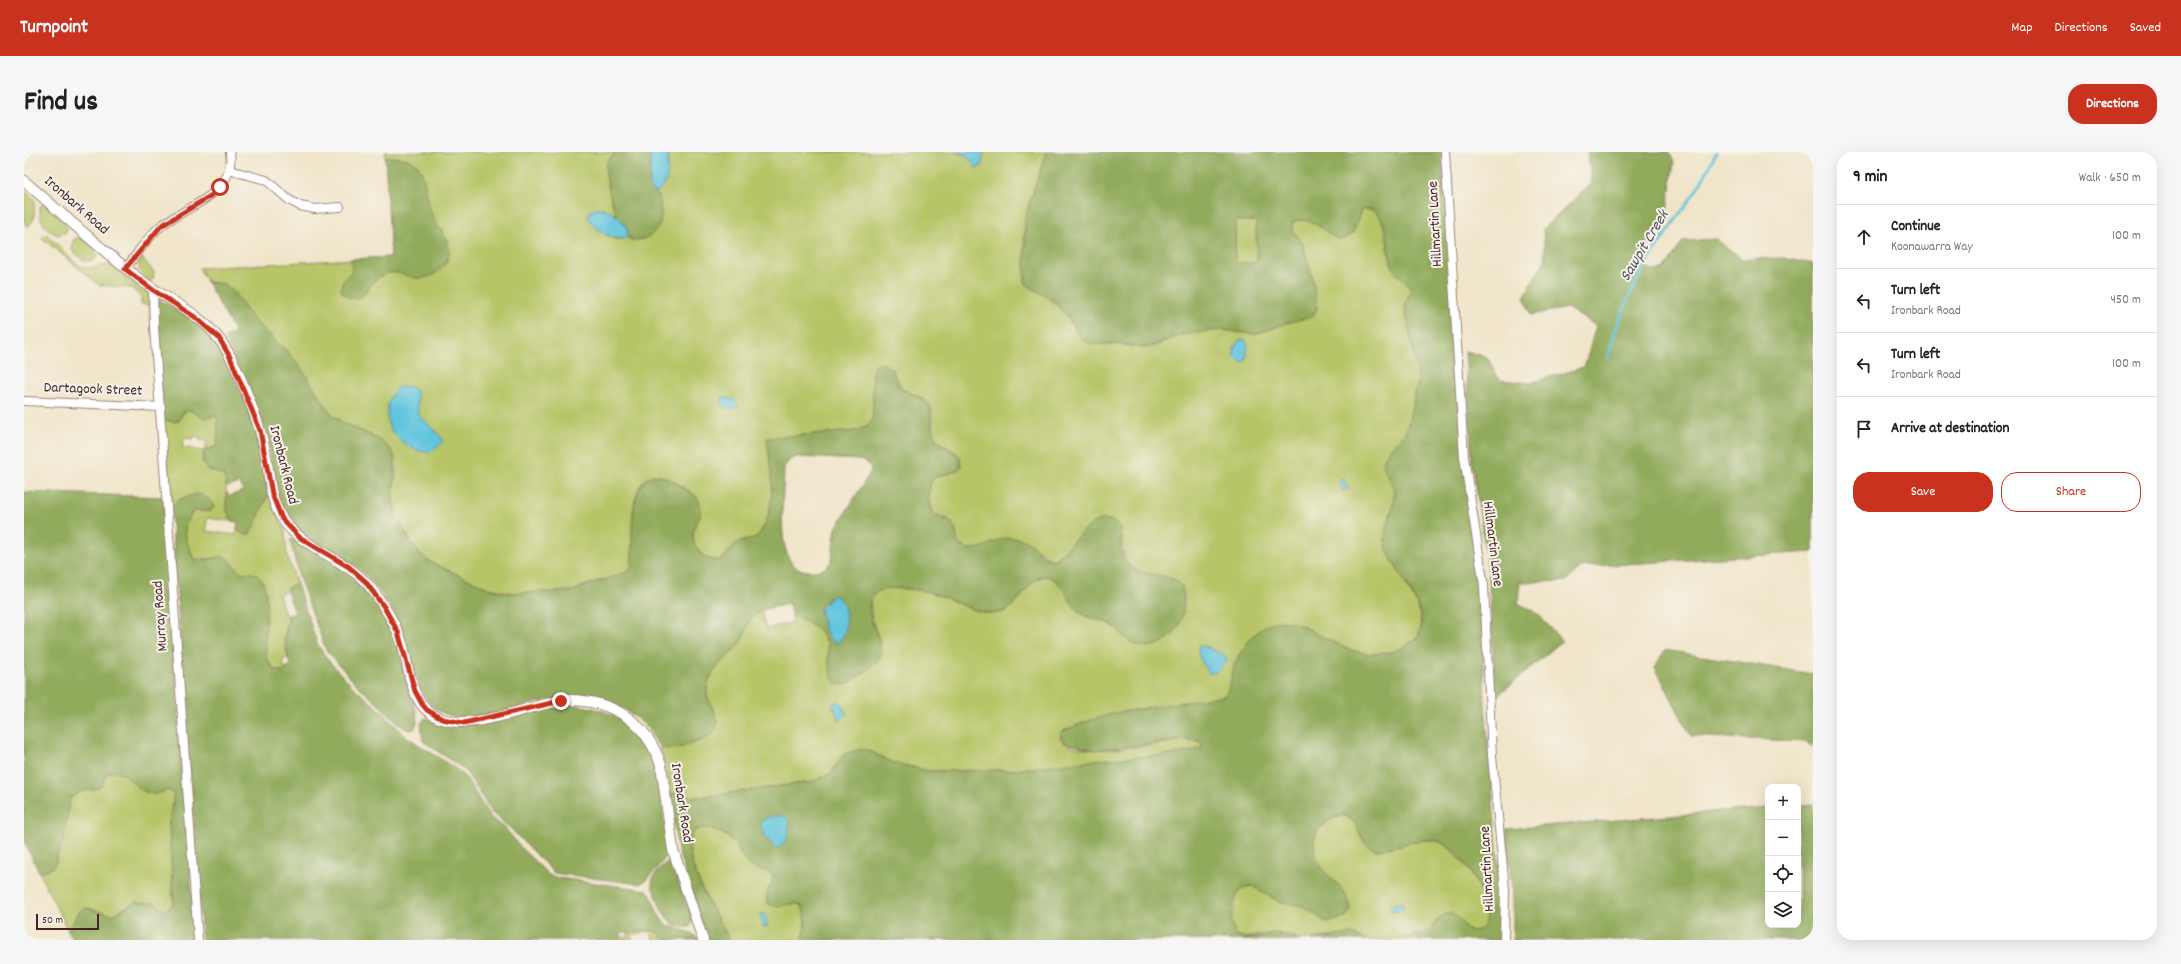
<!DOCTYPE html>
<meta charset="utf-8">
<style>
:root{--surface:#fff;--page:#f6f6f6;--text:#222;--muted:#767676;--line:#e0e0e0;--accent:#c8321e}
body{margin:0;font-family:Dekko,sans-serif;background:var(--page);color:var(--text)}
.controls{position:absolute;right:12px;bottom:12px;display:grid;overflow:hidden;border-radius:8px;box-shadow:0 4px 16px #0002}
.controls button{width:36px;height:36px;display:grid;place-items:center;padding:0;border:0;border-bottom:1px solid var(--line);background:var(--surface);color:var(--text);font:20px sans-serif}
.scale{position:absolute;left:12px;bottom:10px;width:63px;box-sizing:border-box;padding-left:4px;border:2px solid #4a1f2b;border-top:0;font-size:11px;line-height:14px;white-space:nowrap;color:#4a1f2b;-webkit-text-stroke:3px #f7f3e8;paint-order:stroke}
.stop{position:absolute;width:12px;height:12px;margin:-9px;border:3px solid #c8321e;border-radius:50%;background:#fff}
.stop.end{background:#c8321e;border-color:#fff;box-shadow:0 1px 4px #0008}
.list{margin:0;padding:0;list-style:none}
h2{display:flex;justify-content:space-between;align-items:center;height:52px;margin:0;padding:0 16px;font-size:17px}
h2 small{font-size:13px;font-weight:400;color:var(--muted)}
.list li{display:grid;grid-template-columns:26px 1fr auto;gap:12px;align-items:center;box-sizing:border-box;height:64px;padding:0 16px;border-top:1px solid var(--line)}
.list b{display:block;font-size:15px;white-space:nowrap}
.list p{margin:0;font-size:13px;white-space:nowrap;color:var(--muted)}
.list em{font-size:13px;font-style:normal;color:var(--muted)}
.actions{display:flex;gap:8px;padding:12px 16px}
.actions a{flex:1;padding:9px 0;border:1px solid var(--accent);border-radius:16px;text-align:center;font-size:14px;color:var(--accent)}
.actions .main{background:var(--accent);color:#fff}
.icon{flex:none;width:22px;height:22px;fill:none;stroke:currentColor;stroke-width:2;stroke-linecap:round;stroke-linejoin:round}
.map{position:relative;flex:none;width:1789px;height:788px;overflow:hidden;border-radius:16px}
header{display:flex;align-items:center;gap:24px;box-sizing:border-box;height:56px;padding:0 20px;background:var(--accent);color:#fff}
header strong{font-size:19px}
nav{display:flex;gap:22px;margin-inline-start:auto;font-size:14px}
.intro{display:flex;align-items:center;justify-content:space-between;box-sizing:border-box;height:96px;padding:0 24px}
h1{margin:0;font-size:28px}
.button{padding:10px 18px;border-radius:16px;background:var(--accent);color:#fff;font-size:14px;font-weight:700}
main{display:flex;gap:24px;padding:0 24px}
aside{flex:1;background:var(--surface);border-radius:16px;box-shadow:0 4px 16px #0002}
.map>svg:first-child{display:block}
.green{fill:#b7c567;stroke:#807249}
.forest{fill:#91aa5c;stroke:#6e6444;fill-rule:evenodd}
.water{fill:#60c5de;stroke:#557284}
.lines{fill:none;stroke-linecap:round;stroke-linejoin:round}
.stream{stroke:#60c5de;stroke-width:2.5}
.minor-casing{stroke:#9d827a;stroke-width:10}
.tertiary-casing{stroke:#9d827a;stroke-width:12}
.minor{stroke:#fff;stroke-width:8}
.tertiary{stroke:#fff;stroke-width:10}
.route{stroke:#c8321e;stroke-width:5}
.labels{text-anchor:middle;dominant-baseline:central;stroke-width:4;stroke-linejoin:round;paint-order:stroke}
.street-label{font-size:15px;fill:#4a1f2b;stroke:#f7f3e8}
.water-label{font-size:16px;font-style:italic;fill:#515161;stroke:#f7f3e8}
</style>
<header>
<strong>Turnpoint</strong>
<nav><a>Map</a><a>Directions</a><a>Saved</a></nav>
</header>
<div class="intro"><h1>Find us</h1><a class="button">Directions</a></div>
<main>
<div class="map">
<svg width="1789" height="788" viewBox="0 0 1789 788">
<rect width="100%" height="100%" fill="#f7f3e8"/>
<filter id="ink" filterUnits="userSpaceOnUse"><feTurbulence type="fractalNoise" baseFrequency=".025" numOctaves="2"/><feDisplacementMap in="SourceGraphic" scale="8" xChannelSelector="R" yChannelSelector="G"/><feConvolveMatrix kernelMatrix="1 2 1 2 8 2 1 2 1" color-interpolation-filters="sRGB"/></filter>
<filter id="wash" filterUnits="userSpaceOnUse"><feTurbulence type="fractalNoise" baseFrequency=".012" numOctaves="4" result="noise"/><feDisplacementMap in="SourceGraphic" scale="16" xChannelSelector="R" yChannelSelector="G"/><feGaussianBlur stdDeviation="0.9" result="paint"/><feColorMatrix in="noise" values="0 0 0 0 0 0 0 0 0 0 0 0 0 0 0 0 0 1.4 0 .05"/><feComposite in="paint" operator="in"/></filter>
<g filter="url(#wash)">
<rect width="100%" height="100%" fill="#f0e5c9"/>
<path class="green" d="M361,0h231l-6,7 -4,9 11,48 -13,-8 -13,2 -3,6c7,10 25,30 39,21l5,4 27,-17 1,-23 -4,-9c15,-9 10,-25 13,-40h377l-18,55 -4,24 1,50c26,18 36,25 52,52l38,11 26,4 15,-2 16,-9 21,-5 29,-2 28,4 11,-1 30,-12 26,-16 -14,-61 -10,-13 -1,-8 5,-3c25,-1 28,17 50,19l6,-6 8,-23h13c16,13 11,38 18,55 4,11 18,15 19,27l-5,10 -1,8 11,53 2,19 -11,46 -3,6 -16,17 -5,11 11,28 -1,17 -8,31 7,22 26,46 3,20 -2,8 -13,13 -14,5 -29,2 -27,-9 -35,-20h-34c-16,12 -29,27 -35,48 -2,9 -2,16 -8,23l-109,17 -52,18 -3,8c18,21 100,4 126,1l14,1 2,6 -8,4 -25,4 -73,5 -83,10 -84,1 -35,-8 -25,-12 -9,-2 -22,12 -6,12 -20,9 -113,15h-11l-14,-4 -4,5 -3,-29 -8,-25c12,11 41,-2 53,-10 1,-5 4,-13 3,-18 -1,-9 -9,-16 -8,-26 1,-22 22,-31 33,-47 8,-12 6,-25 21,-32l5,18 27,-7 -2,-9 25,15 12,15v20l52,-21 -8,-22 -2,-20 8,-9 6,-2c15,-1 31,0 46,3 22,5 54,30 76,19 9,-5 21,-23 29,-31 5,-3 10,-5 15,-3 13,4 17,22 26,31 12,13 29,10 44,23l46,-54c-29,-5 -46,-6 -44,-40l-35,-9c-9,7 -27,29 -34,32l-7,-3 -6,-6 -32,-13c-17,4 -36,20 -51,4l-1,-11 -9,-13 -13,-4c-6,-8 -9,-30 2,-37 4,-3 11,-3 16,-4l4,-20 -20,-14 -4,-10 -1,-22 -7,-8 -22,-10 -11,-20 -18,5v40c-1,11 -7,14 -18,17l-87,7c2,33 12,72 -12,100l-16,4 -10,8 -7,9c-15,6 -31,-9 -30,-25 0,-9 6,-19 8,-27 -3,-12 -15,-19 -26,-25 -51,-30 -42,54 -43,82l-1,5 -6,5 -32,8 -21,9 -54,3 -30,-6 -53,-23 -19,-15 -20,-34 -3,-17 3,-29 -2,-15 -23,-20 -26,-11 -13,-9 -42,-61 -37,-35 -22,-30 -7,-5 -17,-2 -8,-14 192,-11z
M0,38l11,10 -1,19 -6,8 -4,-4z
M20,52l20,18 3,7 -2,4 -8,2c-13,-7 -18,-14 -17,-29z
M1213,69h17l2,2 1,38 -3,2h-16l-3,-2v-38z
M22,82c12,9 24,28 37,33 8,3 16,-2 24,-2 10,1 35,20 40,28 3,4 3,8 3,12l-9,-1v-7l-10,-9 -32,-3 -57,-47z
M54,85c8,3 17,10 19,19l-4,5h-9l-12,-10 1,-11z
M117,105l13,15 -1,7 -3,3c-8,-7 -15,-14 -9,-25z
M162,258c12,-1 14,11 30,5l2,3 -1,28 -12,4 2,-9 -8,-1 1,-3 -7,-1v3l-9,-1 -2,9 22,4 -2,8 4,10 13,3 7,7v30l6,12 -25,-3 -1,13 30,4 1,-7 4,5 9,1 18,-39 17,36 2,25 10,28 -9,3 -1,4 -8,3 6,21h4l-5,23 4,20 -5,1v8h6l-3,4 -11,-1 -9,-12v-26l-7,-55 -19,-5 -15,-14 -31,1 -8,-20 -1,-16 9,-12h17l-17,-16 -19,8 -4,8 -7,-92 4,2h10z
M91,619l12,4 9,10 20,9 12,-4 6,3 -5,29 4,82 -9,7 -7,-7 -22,-2 -23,13 -24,-7 -9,4 -11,19 -29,-59 12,-3 5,-7 14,-64 10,-6 22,-6 4,-12z
M1319,663l12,7 9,20 14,8c16,-2 42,-13 58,-9 27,5 77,92 34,90l-7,-6 -5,-7 -20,1 -9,12 -14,5 -24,4h-27l-12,-6 -51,6 -13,-5 -17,-2 -26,5 -10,-4 -4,-13 5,-24 3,-5 4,-4 9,-2 26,15 25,5 23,16 19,-4 5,-7c0,-22 -16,-28 -28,-42 -18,-23 -6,-48 21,-54z
M682,676c29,6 28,20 45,38 6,5 15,3 21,8l1,6 -5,10 11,16c32,-10 28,11 24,34h-73c-9,-16 -70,-113 -24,-112z
M622,778l9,1 7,5v4h-8l-4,-9 -18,4 1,5h-15l3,-3h7l1,-4z"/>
<path class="forest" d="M592,0h34v35c3,5 8,5 9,11 2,6 3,19 1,25 -5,13 -22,22 -33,14 3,-8 -6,-15 -10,-21 -5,-9 -13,-42 -11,-52 2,-5 7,-8 10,-12z
M1022,0h396l12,196 26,231 5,126 16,191 -1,44h-109c12,-5 26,-2 37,-9 9,-5 11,-20 24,-17 8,2 11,13 18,17l9,-1c24,-20 -18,-81 -40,-89 -15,-5 -46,7 -61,9 -21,-3 -16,-30 -35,-35 -27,6 -37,27 -22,51 10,17 29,22 29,45l-5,7 -19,4 -23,-16 -25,-5 -26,-15c-21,1 -28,38 -13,51l13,1 25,-5 24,7h-498l3,-20 -4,-14c-10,-8 -38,11 -35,-11 1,-6 4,-10 6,-15l-1,-6c-6,-5 -14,-3 -21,-8 -16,-12 -12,-31 -39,-37 -7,-1 -12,-2 -18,2 -18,24 23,86 36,109h-22l-30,-89 -8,-53 2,-4c8,-2 18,4 27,3l113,-15 20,-9 12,-19 16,-5 9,2 25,12 35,8 84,-1 83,-10 73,-5 25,-4 8,-4 -2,-6 -14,-1 -91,10 -32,-8 -3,-8 3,-3 25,-10 27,-8 109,-17c6,-7 6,-13 8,-22 4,-19 19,-41 37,-50 34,-17 74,46 128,26 57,-21 -2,-72 -11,-104 -4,-18 9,-35 8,-53 0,-12 -10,-19 -11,-31l5,-11 16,-17 3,-6 11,-46 -2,-19 -11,-53 1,-8 5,-10c-1,-12 -14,-14 -18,-24 -7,-16 -4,-67 -32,-58l-8,23 -10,7c-18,-2 -21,-21 -46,-20l-5,3c-2,10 8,12 11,21 6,20 13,45 14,65l-5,8 -26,6 -30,11 -34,-4 -38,4 -38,14 -24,-4h-32l-8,-5 -16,-25 -12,-13 -27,-16 -2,-4v-62zM1213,69h17l2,2 1,38 -3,2h-16l-3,-2v-38z
M1563,0h82l5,10 -7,48 -26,49 10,12 13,-1 19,-29 33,-2 26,20 41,-1 30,6v288l-232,15 -15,14 -46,1 -2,21 19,10 25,28 -67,57 -6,-122 -17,-116 -7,-109 22,6 13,23 30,3 54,-16 12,-41 -29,-18 -36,7 -7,-18 21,-37 -2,-31 49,-46z
M361,4l22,3 11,6c9,15 8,34 14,50 4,10 13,18 16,29 6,19 -14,36 -32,34 -13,-2 -19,-9 -33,-3 -11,5 -14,16 -23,23h-11l-8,-7c-1,-11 6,-13 11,-21l-1,-11 40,-2z
M183,130l17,2 7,5 22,30 44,43 35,53 13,9 35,16 12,10 3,11 -2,38 3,17 15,28 15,16 62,28 19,5 65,-2 57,-20 3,-7c1,-24 -5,-77 20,-89l16,3 29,19c10,18 -2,21 -4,36 -2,16 15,32 30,26l13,-16 20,-5c24,-28 14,-67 11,-100l88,-7c11,-3 17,-6 18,-17v-45l2,-4 8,-2 8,6 11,20 26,13c6,11 1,24 7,35 5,10 18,12 25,20l1,10c-8,9 -21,5 -29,13 -4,7 -5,28 1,34 5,4 13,4 18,7l5,10 1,11c16,17 33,-2 51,-4 25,-3 29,20 45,22 15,-5 44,-62 67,-32 2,9 -1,19 2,28 7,25 47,12 60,30 3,13 3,27 -3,39 -8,18 -33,29 -50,16 -7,-5 -11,-13 -18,-17 -10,-6 -24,-4 -33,-13 -10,-10 -15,-30 -29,-34 -22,-7 -30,41 -60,36 -20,-3 -37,-14 -57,-20 -12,-4 -49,-9 -58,1 -14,18 9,42 7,61 -7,11 -17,18 -27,25 -32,21 -22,-32 -28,-41 -9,-12 -23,-18 -35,-26l-2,-9c-10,2 -23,4 -31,9 -13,7 -11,20 -19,31 -11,15 -29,23 -32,44 -2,13 10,22 10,34 1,8 -7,15 -14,17 -10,4 -29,13 -40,9 -6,-3 -10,-12 -14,-18 -14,-16 -34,-28 -55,-32 -47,-9 -106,29 -145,17 -31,-8 -34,-46 -42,-72 -4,-12 -9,-23 -15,-33 -11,-17 -23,-35 -39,-46 -22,-15 -52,-25 -67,-48 -16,-25 -12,-57 -20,-85 -11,-32 -28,-62 -42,-93l11,-6zM773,305l62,3 7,2 5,5 -1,6 -34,55 -5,34c-5,7 -12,10 -21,9 -7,0 -15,-3 -19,-9 -14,-20 -7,-71 -7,-95l7,-8zM807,444l-5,37 -6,-26z
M136,148l30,18 23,20 15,23 23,56 9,30 8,48 -15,34 -5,6 -6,-1 -5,-6 1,-6 -6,-1 -6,-12 1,-17 2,4 14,-5 -3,-8 -13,4 -3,-12 -18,-6 -4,-10 2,-8 12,-4 2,-3 -1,-28 -14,2 -14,-8 -6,2 -4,8 -3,2 -12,-3 -7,-90v-28z
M0,340l139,5 32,443h-122l-5,-9 11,-19 5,-4 28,7 25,-13 18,1 9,8 8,-5 2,-4 -5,-80 5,-28 -5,-4c-6,1 -12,5 -18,4 -17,-3 -24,-28 -43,-22l-9,16 -19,4 -10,6 -6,40 -11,29 -14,5 -15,-31z
M173,342c7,1 16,7 17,14l-5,3h-15c-16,16 -7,28 -1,47 7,7 24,-4 34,0 6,3 7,10 13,14 5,1 13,0 17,3 25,18 -11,94 26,97l7,-5 -5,-27 4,-25 6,-2 -8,-22 3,-5 7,-2 20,59 10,16 25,27 29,25 26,26 51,33 9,9 23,38 15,11 17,21 27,26 10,3 88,12c8,9 8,24 18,33 11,8 26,5 33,17h-36v-4c-9,-10 -23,-6 -34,-2v-2h-7v5l-3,3h-416l-31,-429c2,-12 16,-15 26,-17z
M269,387c12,4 23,13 34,20 32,20 58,48 70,85 5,14 6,30 11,44 3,13 15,28 6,41l-4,1 -6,-2 -49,-45 -29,-33 -26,-70 -10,-40z
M1641,498l148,24v73l-7,-5 -115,-6 -36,-69z
M549,553c39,3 73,24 84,63 4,14 4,29 6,43 1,14 5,28 6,42l-21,26 -8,5 -86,-11 -45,-46 -17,-14 -26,-42 -43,-30 -2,-18 4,-5 14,5z
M1789,653v135h-300v-41l-7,-70 262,-21v117h30v-119z
M643,710l5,1 20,58 -2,6c-21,3 -29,-17 -35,-34 -1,-2 -3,-5 -3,-8 -1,-9 9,-19 15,-23z
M1328,782l12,6h-53z"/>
<path class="water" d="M626,0h19c-3,14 3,32 -13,40l-6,-3z
M931,0h29l-3,15 -5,1 -9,-12z
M571,56c13,-2 37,16 32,29l-4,2c-13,-1 -32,-10 -35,-23z
M1220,187l4,7 -2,15 -6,2 -6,-6v-8l5,-9z
M379,234c18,-1 14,15 15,28l24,24v5c-4,3 -8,8 -13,9 -12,2 -34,-13 -39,-24 -6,-13 -3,-38 13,-42z
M699,245l10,2 6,8 -9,2 -6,-2 -3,-5z
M1320,327l4,10 -5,2 -4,-10z
M809,443c16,4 18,41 3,48 -12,-4 -13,-23 -16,-34z
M1175,494h5l22,10 1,5 -12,12h-6c-5,-6 -13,-19 -10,-27z
M814,549l4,3 4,11 -5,5 -3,-1 -3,-10 -3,-1 2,-5z
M757,663l6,2c4,11 2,26 -10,31l-11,-10 -6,-14c3,-7 14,-8 21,-9z
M1378,750l2,7 -12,3 -2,-6z
M738,762h3l3,12 -5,1 -3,-12z"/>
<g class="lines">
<path class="stream" d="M1584,206c10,-42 23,-69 46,-106 20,-32 48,-64 62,-100"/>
</g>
</g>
<g filter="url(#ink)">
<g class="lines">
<g class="minor-casing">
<path id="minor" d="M1421,0l19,305 20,129 8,170 13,133 -1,51
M205,18l37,10 23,20 11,6 15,3 25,-2
M101,117c12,-14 22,-32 36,-43 26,-21 75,-31 69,-74
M129,138l1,37 44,613
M0,249l137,6"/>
</g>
<g class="tertiary-casing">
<path id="tertiary" d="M0,29c39,33 77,69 118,100 25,19 58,32 77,58 17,21 40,83 46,111 4,20 4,42 13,61 17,37 67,45 92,76 14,18 26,37 33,59 5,19 7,43 19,59 31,40 106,-3 147,-5 19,0 39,5 55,15 19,12 30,30 37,50l12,85 30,90"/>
</g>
<use href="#minor" class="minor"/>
<use href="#tertiary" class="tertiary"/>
</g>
</g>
<g class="lines" filter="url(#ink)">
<path class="route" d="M196,35l-8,8 -51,31 -36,43 28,21 42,27 24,21 11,19 30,73 12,64 10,25 17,18 50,30 16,14 19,26 14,25 17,59 7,13 5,6 15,9 22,4 97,-22"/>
</g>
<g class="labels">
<g class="street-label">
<text transform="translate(52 54) rotate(41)">Ironbark Road</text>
<text transform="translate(1412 72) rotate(-93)">Hillmartin Lane</text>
<text transform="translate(69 238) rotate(2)">Dartagook Street</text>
<text transform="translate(259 313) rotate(76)">Ironbark Road</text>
<text transform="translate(1468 392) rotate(83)">Hillmartin Lane</text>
<text transform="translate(137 464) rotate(-94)">Murray Road</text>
<text transform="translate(657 651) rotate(81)">Ironbark Road</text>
<text transform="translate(1464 717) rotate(-93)">Hillmartin Lane</text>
</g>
<g class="water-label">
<text transform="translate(1621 94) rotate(-59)">Sawpit Creek</text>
</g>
</g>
</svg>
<div class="controls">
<button>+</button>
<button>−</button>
<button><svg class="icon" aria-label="locate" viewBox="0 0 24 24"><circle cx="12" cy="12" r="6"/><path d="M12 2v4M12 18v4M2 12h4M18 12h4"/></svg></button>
<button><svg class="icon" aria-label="layers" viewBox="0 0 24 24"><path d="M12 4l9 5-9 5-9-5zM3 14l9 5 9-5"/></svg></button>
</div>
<div class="scale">50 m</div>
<div class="stop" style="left:196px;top:35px"></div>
<div class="stop end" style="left:537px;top:549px"></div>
</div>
<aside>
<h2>9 min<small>Walk · 650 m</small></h2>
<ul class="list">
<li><svg class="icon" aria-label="ahead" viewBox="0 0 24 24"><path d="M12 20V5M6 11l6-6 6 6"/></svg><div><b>Continue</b><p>Koonawarra Way</p></div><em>100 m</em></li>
<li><svg class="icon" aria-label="left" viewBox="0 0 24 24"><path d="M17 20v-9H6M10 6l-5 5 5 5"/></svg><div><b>Turn left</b><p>Ironbark Road</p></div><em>450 m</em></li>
<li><svg class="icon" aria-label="left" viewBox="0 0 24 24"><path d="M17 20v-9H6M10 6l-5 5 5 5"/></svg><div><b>Turn left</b><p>Ironbark Road</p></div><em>100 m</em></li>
<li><svg class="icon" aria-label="arrive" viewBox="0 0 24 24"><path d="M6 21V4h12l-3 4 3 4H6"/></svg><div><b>Arrive at destination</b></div></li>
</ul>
<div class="actions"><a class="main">Save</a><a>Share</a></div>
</aside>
</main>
